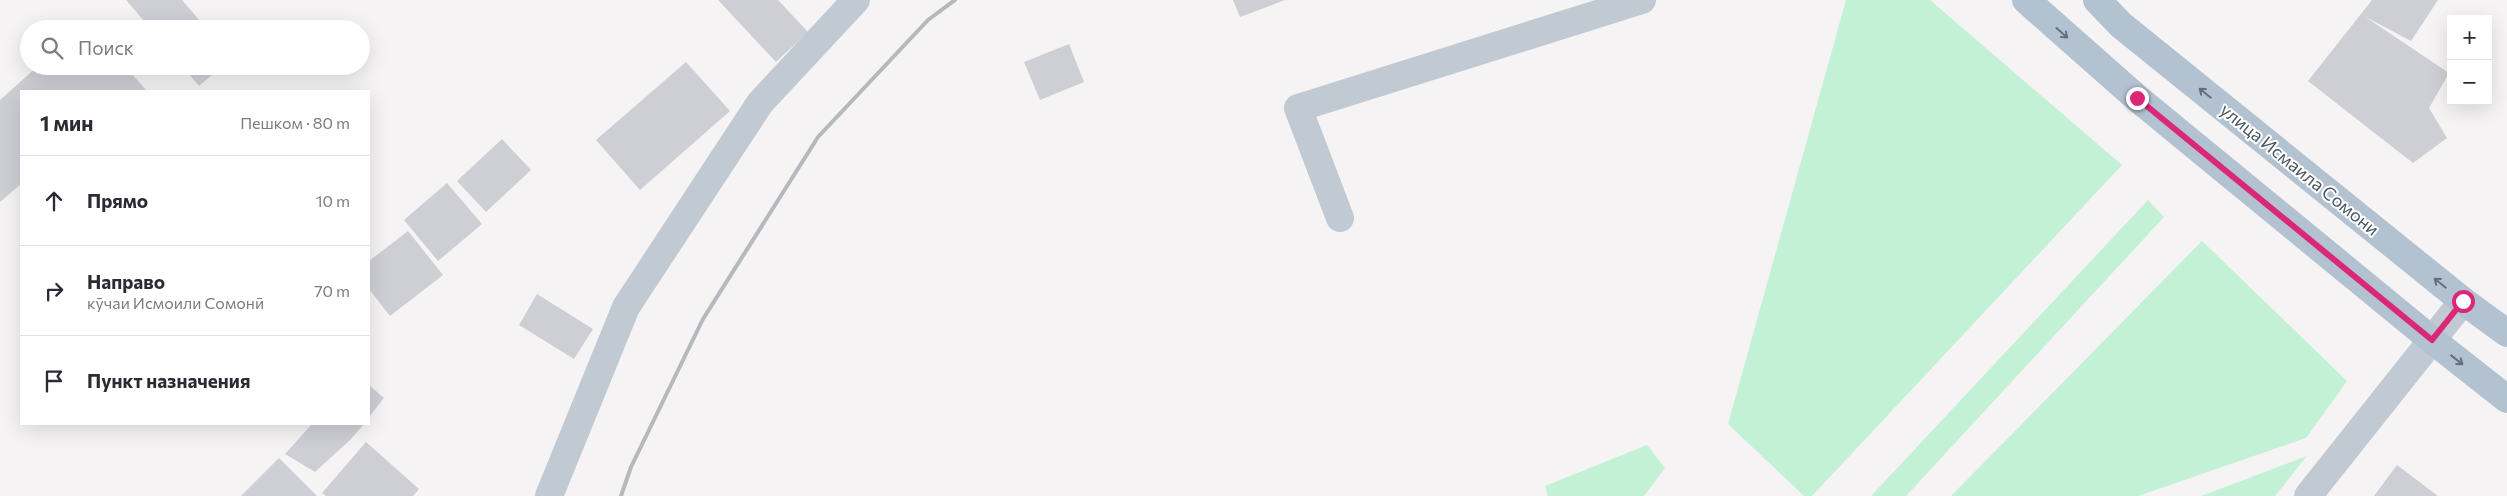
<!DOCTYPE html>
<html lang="ru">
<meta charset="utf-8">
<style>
:root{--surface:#fff;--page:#f2f2f3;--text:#2b2b33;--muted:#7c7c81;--line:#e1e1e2}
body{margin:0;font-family:Commissioner,sans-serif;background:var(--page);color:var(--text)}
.controls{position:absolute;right:15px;top:15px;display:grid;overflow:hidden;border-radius:0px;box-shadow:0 5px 20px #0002}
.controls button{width:45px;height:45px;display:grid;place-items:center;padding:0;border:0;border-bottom:1px solid var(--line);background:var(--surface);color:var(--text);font:25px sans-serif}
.stop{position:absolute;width:15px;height:15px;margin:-11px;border:4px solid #db2777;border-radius:50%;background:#fff}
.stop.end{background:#db2777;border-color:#fff;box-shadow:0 1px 5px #0008}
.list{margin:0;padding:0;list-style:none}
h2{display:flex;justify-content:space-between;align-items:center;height:65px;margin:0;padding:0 20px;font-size:21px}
h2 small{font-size:16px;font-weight:400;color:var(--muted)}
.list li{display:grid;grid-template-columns:32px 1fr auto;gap:15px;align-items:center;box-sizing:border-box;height:90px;padding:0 20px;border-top:1px solid var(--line)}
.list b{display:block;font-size:19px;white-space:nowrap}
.list p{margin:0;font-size:16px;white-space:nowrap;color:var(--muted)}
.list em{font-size:16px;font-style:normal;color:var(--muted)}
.icon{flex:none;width:28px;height:28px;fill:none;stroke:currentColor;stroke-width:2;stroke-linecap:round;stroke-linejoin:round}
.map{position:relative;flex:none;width:2507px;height:496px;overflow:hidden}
.search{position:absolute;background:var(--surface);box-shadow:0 5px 20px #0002;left:20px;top:20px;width:350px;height:55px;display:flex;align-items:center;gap:12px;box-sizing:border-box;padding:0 18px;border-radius:28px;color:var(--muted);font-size:19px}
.panel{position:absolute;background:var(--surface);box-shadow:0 5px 20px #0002;left:20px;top:90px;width:350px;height:335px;border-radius:0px}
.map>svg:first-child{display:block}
.green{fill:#c3f1d5}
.building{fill:#cdcfd5}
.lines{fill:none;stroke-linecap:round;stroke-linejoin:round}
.minor{stroke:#c1cad2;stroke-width:28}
.primary{stroke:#b3c2d1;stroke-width:28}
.rail{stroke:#b5b8bd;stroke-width:4}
.oneway{stroke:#64717d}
.route{stroke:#db2777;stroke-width:6}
.labels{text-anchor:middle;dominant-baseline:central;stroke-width:4;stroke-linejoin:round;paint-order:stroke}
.street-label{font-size:18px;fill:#4a5661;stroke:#fff}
</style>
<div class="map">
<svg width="2507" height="496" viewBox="0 0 2507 496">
<rect width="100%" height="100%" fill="#f5f3f3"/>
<path class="green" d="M1846,0h84l192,165 -310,331h-8l-76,-72z
M2148,200l16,17 -258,279h-35z
M2202,241l145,140 -41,57 -168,58h-187z
M1647,445l18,23 -21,28h-96l-3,-10z
M2307,456l-32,40h-74z"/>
<path class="building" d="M126,0h56l25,29h-56z
M718,0h60l30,32 -32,30z
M1233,0h52l-45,17z
M2372,0h66l-27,41 -47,-25 85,57 -20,35 18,30 -34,25 -105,-82z
M87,23l5,6h-11z
M1069,44l15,38 -44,18 -16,-38z
M686,62l44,49 -90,79 -44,-50z
M38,66h87l22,25h-126v93l-21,18v-102z
M182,66h40l-23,20z
M502,139l29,31 -45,42 -29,-31z
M447,183l35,41 -44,37 -34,-41z
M408,231l35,44 -53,41 -21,-27v-28z
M537,294l56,35 -19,30 -55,-34z
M369,385l15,13 -15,19z
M312,424h52l-14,16 -35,32 -30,-18z
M366,442l53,47 -6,7h-87l-4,-3z
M279,458l38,38h-76z
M2397,465l41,31h-64z"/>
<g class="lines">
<path class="minor" d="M1340,218l-42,-110 344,-108
M549,496l77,-189 134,-204 96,-103
M2308,496l155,-195"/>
<path class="primary" d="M2026,0l111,98 295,242 75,59
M2097,0l24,25 342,276 44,32"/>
<path class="rail" d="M621,496l10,-29 72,-148 115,-182 110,-117 27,-20"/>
</g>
<defs><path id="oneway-shaft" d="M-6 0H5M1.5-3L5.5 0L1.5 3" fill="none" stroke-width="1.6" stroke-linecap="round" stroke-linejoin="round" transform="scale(1.25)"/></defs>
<g class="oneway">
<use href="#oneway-shaft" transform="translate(2062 33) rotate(41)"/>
<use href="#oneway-shaft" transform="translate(2205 93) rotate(-141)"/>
<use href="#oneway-shaft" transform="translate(2440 283) rotate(-141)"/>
<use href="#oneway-shaft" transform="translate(2457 360) rotate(38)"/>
</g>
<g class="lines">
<path class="route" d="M2137,98l295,242 31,-39"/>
</g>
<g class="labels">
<g class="street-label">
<text transform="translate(2300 169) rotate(39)">улица Исмаила Сомони</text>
</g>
</g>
</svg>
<div class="controls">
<button>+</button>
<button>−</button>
</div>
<div class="stop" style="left:2463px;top:301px"></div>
<div class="stop end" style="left:2137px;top:98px"></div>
<div class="search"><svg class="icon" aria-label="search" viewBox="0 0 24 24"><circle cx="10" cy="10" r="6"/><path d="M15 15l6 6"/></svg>Поиск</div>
<section class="panel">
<h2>1 мин<small>Пешком · 80 m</small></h2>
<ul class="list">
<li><svg class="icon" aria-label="ahead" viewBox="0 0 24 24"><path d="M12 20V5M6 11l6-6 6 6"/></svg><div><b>Прямо</b></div><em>10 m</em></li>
<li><svg class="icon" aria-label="right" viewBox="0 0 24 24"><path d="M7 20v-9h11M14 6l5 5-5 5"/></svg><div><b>Направо</b><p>кӯчаи Исмоили Сомонӣ</p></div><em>70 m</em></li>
<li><svg class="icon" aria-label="arrive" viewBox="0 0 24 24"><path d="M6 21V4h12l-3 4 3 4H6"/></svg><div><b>Пункт назначения</b></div></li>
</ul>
</section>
</div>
